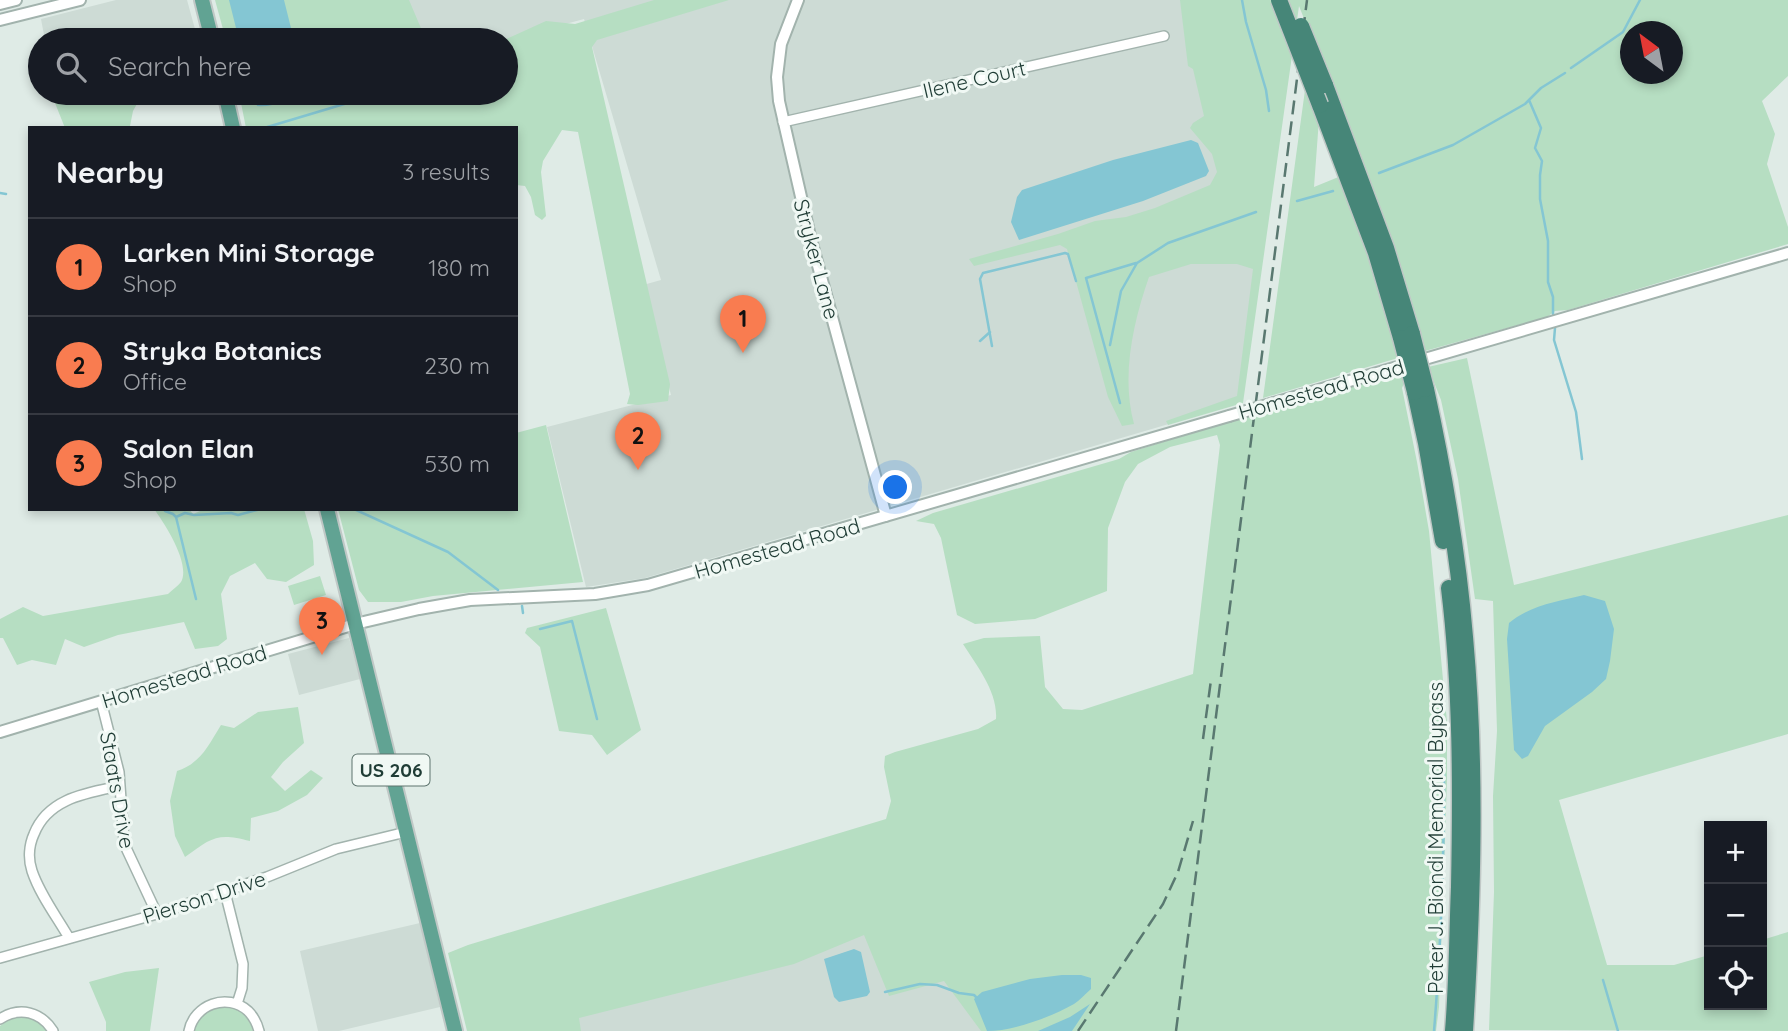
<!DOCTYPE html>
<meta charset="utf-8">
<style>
:root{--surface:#171b24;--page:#242831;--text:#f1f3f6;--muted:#9ea1a6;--line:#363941;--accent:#f97c50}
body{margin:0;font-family:Quicksand,sans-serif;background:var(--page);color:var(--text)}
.controls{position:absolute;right:21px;bottom:21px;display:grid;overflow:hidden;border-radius:0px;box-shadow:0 4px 10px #0003}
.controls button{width:63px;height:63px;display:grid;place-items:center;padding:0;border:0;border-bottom:2px solid var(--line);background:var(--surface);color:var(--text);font:35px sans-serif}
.compass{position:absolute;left:1620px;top:21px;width:63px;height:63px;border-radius:50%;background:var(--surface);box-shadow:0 4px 10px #0003;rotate:328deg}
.you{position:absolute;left:896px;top:488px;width:24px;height:24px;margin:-18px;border:5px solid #fff;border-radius:50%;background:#1a73e8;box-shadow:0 0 0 10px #1a73e833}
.badge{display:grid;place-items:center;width:46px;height:46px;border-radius:50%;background:var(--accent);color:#111;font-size:23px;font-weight:700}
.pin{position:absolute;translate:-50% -58px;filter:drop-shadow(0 2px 4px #0008)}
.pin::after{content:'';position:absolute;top:37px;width:24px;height:21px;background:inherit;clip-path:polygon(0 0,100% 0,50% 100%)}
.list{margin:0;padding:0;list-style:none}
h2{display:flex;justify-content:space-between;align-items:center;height:91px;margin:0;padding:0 28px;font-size:30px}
h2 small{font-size:23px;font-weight:400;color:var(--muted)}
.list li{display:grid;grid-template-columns:46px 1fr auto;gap:21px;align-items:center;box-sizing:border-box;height:98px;padding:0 28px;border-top:2px solid var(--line)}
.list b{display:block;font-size:26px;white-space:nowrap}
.list p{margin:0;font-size:23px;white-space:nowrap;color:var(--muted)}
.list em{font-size:23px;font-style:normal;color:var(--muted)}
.icon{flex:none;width:38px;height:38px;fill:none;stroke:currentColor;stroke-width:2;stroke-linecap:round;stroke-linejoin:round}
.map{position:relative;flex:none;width:1788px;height:1031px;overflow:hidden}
.search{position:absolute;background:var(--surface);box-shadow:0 4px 10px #0003;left:28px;top:28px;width:490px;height:77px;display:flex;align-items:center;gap:18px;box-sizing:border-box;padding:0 24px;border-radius:38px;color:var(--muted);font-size:26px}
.panel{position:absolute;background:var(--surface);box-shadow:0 4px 10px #0003;left:28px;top:126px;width:490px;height:385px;border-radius:0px}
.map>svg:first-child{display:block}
.built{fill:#cddbd5}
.green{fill:#b6dec2;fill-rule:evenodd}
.water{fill:#84c6d3}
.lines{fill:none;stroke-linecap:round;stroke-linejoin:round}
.stream{stroke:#84c6d3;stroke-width:2.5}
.minor-casing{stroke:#a2b3ad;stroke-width:12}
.tertiary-casing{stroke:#a2b3ad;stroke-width:14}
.primary-casing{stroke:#c0c8c6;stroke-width:18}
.trunk-casing{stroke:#c0c8c6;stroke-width:19}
.minor{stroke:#fff;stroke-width:9}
.tertiary{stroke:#fff;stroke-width:10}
.primary{stroke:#61a393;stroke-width:14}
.trunk{stroke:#468678;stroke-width:16}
.rail{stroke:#597870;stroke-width:2.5;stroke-dasharray:14 7;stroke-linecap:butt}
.tertiary-bridge-casing{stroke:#a2b3ad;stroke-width:14;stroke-linecap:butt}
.trunk-bridge-casing{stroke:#c0c8c6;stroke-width:19;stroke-linecap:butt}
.tertiary-bridge{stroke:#fff;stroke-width:10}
.trunk-bridge{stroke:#468678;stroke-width:16}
.labels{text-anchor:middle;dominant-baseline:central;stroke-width:6;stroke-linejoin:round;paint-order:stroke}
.shield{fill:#f0f8f4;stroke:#5e746e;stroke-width:2}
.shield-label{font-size:19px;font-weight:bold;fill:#1f3c35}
.street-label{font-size:21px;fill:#1f3c35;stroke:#f0f8f4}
</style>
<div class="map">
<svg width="1788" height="1031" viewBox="0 0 1788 1031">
<rect width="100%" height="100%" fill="#dfebe6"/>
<path class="built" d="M116,0h71l11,40h-153l-4,-21z
M350,0h848l63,243 -21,160 -595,175 -59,9 -39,-160 124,-32 -28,-110 18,-5 -77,-261 -78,21h-142z
M349,638l11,41 -61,16 -11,-41z
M420,923l20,84 -101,24h-21l-18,-80z
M873,930l95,44 16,57h-440l-4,-14z"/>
<path class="green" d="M215,0h194l17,40h-200z
M654,0h75l-132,40 -5,7 78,337 -2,17 -30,4 -11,-1 3,-10 -52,-262 -16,-2 -19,31 -2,11 5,44 -4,4 -7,-5 -4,-18 -6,-11 -9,-1v-57h-270l-7,-35h267v-53h-2l42,-19 29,3z
M1180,0h608v76l-26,25 13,33 -8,30 21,63v17l-220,66 -13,1 -8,6 -122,34 -17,-61 -31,-87 -23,11 35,109 9,35 -135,40 42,-308 14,29 -5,68 49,-20 -64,-161 -56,397 -75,22 -2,-4 71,-25 16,-127 -16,-5h-46l-42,13c-16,46 -28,99 -15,147l-12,2 -14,-29 -41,-148 -7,-4 -86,21 -5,-7 89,-25 37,-13 31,-4 29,-9 55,-23 7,-13 -5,-18 -22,-26 3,-5 11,-7 -11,-47 -5,-3zM1630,32h42v42h-42z
M51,93h92l-10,18 -3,15 -6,2h-59z
M1467,358l47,227 274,-70v219l-229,66 48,165h67l35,-10v50h53v-65l26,-8v99l-299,-1 5,-138 -1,-96 4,-65 -4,-130 -18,-2 -17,-120 -17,-79 -13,-33z
M1402,370l3,11 -3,7 15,74 12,69 18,191v59l-8,226 -3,24h-455l-37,-50 -55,15 -25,-61 -70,29 -215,54 2,13h-114l-19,-78 20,-8 418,-126 5,-18 -7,-34 1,-11 10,-4 83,-23 18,-10c2,-27 -19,-53 -33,-75l21,-6 56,-2 5,51 18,22 19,1 111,-36 27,-229 -3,-10 -47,12 -32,17 -13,18 -17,46 -1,63 -72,28 -60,5 -18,-9 -16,-77 -7,-14 -18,-3 17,-8 186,-54 12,-7c90,-28 181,-54 271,-82z
M546,425l37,157 -150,14 -32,6h-33l-9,-12 -21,-81h178v-76z
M154,509h35l4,5 12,-5h99l9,32 1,24 -28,17 -19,-3 -12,-16 -25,13 -9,18 6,45 -9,7 -23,3 -11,-27 -66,13 -34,12 -19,-8 -9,26 -24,-5 -15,5 -14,-27h-3v-19l23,-12 20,9 125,-22c4,-4 10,-8 13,-12 10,-18 -16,-58 -27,-73z
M320,576l6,19 -32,10 -6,-19z
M606,608l35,122 -34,25 -15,-20 -33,-4 -19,-84 -15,-14 2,-5z
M298,707l6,36 -21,19 -12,15 14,14 26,-21 12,8 -16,17 -29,16 -27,7 -1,23c-33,-9 -39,-3 -65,16l-10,-21 -5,-35 7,-30c24,-8 31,-25 44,-46l13,3 24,-16z
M159,968l-9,63h-44v-9l-17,-40 36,-10z
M225,1006c15,2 24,10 28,25h-60c5,-17 15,-22 32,-25z
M17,1017c13,-1 22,3 31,14h-48v-5l10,-7z"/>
<path class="water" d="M229,0h55l10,40h-55z
M253,93h51c-13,7 -33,15 -47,13z
M1191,140l7,3 11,28 -3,5 -63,25 -124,39 -8,-18 6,-25 5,-7 91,-30z
M1584,595l21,6 9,28 -4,32 -4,18 -14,13 -47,34 -17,30 -6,3 -8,-9 -7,-111 2,-16c19,-17 50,-22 75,-28z
M854,949l7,3 9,40 -3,4 -28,6 -5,-5 -10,-38z
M1062,975h19l10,3v11c-6,5 -11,11 -17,15 -23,13 -61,27 -87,27l-13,-32 8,-7 48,-13z
M1090,1004l-18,27h-34l32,-14z"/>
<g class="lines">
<path class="stream" d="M1242,0l4,22 20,68 3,21
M1571,68l52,-36 17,-32
M1529,100l12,28 -6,20 7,13 -2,14v24l8,42v41l5,15v17
M264,128l117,-35
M1379,173l74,-28 72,-41 16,-16 24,-15
M0,193l6,1
M1297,201l36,-10
M1555,328l-1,12 22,72 6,47
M980,341l10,-9
M1110,345l11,-54 16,-28 31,-20 88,-31
M992,346l-12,-67 3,-6 82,-20 3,1 8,27
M1120,403l-34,-125 50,-15
M165,509v2l8,3 3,3 20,82
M354,509l94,43 50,38
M176,517l9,-4 9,2 37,-2 7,2 23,-6
M522,606l1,7
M540,629l32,-8 25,98
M1603,980l15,51
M885,992l35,-8 17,1 22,8 15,2 2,2
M1434,1031c7,-85 10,-171 10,-257"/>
<g class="minor-casing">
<path id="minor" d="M783,122l381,-86
M101,701l18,71 5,69 3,9 30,64
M225,892l18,72 -1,24 -5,16
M69,938c-12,-21 -29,-43 -37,-67 -4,-12 -3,-26 2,-37 14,-36 53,-41 86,-48
M0,958l157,-44 110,-37 69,-28 70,-17
M0,1019c20,-13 41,-7 53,12
M189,1031c5,-26 38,-39 59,-20 6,6 9,12 11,20"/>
</g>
<g class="tertiary-casing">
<path id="tertiary" d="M798,0l-17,44 -4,33 2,24 31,135 76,280
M0,4l16,-4
M0,20l80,-20
M1274,403l514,-150
M0,732l355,-108 64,-15 51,-9 125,-6 53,-9 581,-169"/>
</g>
<g class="primary-casing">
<path id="primary" d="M202,0l10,40
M225,93l8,35
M327,509l128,522"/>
</g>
<g class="trunk-casing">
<path id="trunk" d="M1325,85l61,163 26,86
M1320,105l56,148 25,85
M1426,389c18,82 32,164 39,248 12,131 8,263 0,394
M1415,392l11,51 17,98
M1449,588c12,99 12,199 10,299 -2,48 -2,96 -6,144"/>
</g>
<use href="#minor" class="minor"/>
<use href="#tertiary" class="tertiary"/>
<use href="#primary" class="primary"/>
<use href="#trunk" class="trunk"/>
<path class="rail" d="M1203,739l8,-59
M1078,1031l85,-127 15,-32 15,-51
M1176,1031l131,-1031"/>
<g class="tertiary-bridge-casing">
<path id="tertiary-bridge" d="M1229,416l45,-13"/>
</g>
<g class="trunk-bridge-casing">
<path id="trunk-bridge" d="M1279,0l41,105
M1301,26l24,59
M1412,334l14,55
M1401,338l14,54"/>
</g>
<use href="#tertiary-bridge" class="tertiary-bridge"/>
<use href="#trunk-bridge" class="trunk-bridge"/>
</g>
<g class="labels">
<rect class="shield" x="352.5" y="754.5" width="77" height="31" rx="5"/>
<g class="shield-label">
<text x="391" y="770">US 206</text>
</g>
<g class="street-label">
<text transform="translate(974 79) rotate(-13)">Ilene Court</text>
<text transform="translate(817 259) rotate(75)">Stryker Lane</text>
<text transform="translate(1321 389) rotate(-16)">Homestead Road</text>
<text transform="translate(777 548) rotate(-16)">Homestead Road</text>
<text transform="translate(184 676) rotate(-17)">Homestead Road</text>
<text transform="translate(118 790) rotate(80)">Staats Drive</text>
<text transform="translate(1435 838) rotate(-90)">Peter J. Biondi Memorial Bypass</text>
<text transform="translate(204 897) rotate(-18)">Pierson Drive</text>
</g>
</g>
</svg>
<div class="controls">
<button>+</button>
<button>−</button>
<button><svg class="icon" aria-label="locate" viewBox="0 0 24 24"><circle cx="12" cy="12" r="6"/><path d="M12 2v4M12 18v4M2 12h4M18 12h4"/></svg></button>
</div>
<svg class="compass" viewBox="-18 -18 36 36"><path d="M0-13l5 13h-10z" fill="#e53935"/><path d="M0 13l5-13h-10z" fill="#9ea1a6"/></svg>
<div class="you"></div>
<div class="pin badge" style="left:743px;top:353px">1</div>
<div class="pin badge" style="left:638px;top:470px">2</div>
<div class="pin badge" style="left:322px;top:655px">3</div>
<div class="search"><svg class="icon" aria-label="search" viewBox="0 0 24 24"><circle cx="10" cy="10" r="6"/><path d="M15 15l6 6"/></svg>Search here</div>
<section class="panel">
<h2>Nearby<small>3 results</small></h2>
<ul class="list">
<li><span class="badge">1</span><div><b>Larken Mini Storage</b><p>Shop</p></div><em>180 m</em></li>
<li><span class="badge">2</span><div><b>Stryka Botanics</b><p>Office</p></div><em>230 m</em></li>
<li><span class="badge">3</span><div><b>Salon Elan</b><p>Shop</p></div><em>530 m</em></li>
</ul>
</section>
</div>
